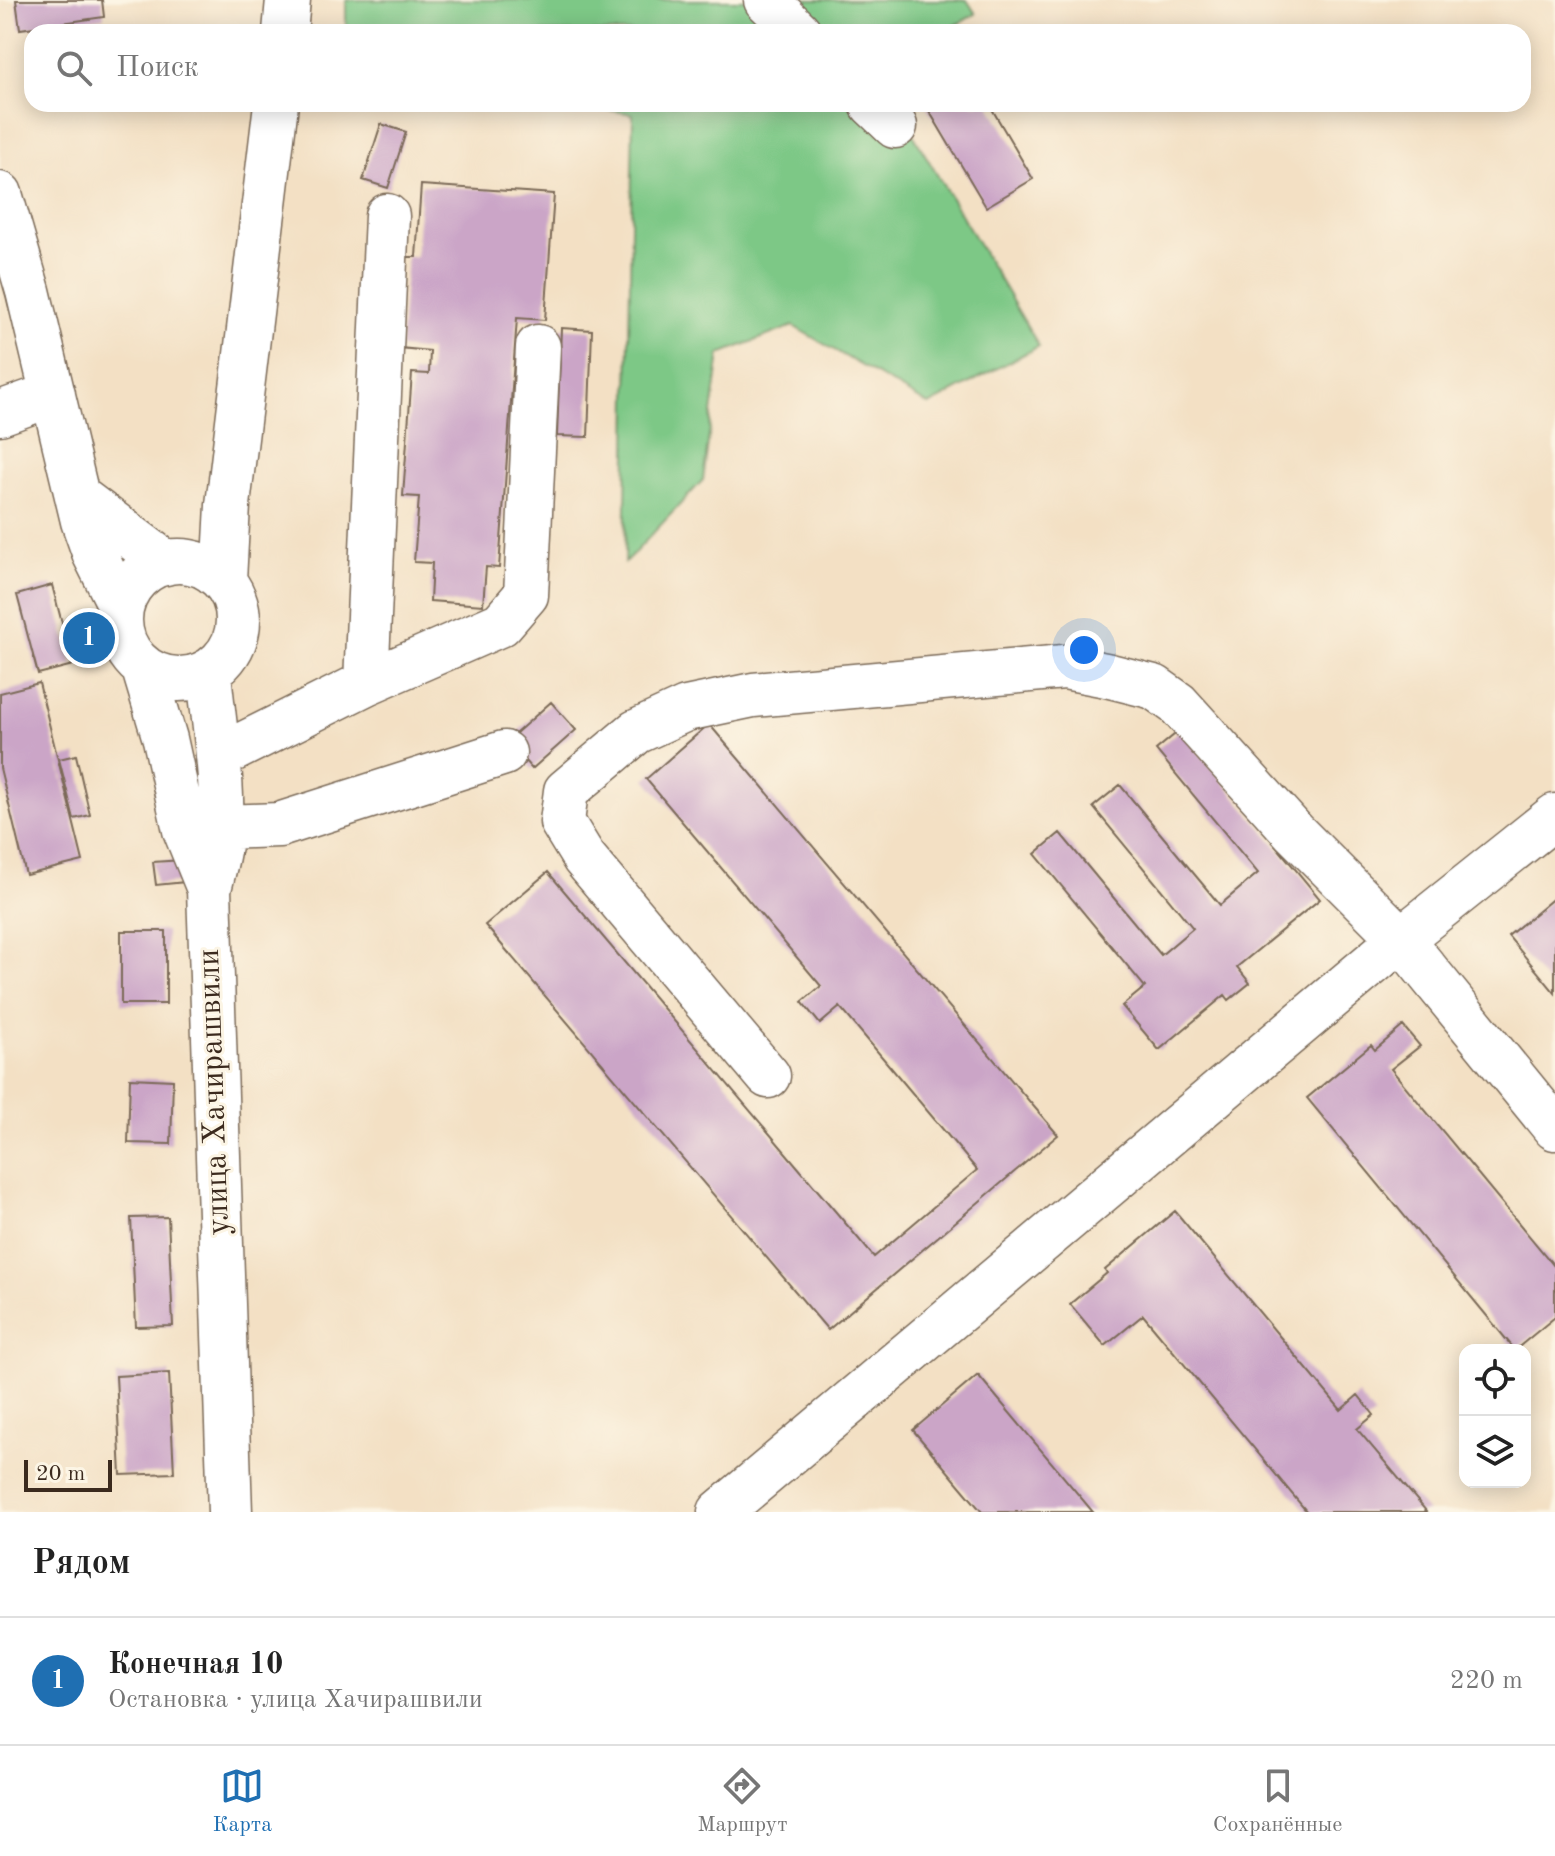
<!DOCTYPE html>
<html lang="ru">
<meta charset="utf-8">
<style>
:root{--surface:#fff;--page:#f2f2f2;--text:#222;--muted:#767676;--line:#e0e0e0;--accent:#1f6fb2}
body{margin:0;font-family:"Old Standard TT",serif;background:var(--page);color:var(--text)}
.controls{position:absolute;right:24px;bottom:24px;display:grid;overflow:hidden;border-radius:16px;box-shadow:0 4px 20px #0003}
.controls button{width:72px;height:72px;display:grid;place-items:center;padding:0;border:0;border-bottom:2px solid var(--line);background:var(--surface);color:var(--text);font:40px sans-serif}
.scale{position:absolute;left:24px;bottom:20px;width:88px;box-sizing:border-box;padding-left:8px;border:4px solid #3b2a1e;border-top:0;font-size:22px;line-height:28px;white-space:nowrap;color:#3b2a1e;-webkit-text-stroke:6px #fcf5e5;paint-order:stroke}
.you{position:absolute;left:1084px;top:650px;width:28px;height:28px;margin:-20px;border:6px solid #fff;border-radius:50%;background:#1a73e8;box-shadow:0 0 0 12px #1a73e833}
.badge{display:grid;place-items:center;width:52px;height:52px;border-radius:50%;background:var(--accent);color:#fff;font-size:26px;font-weight:700}
.pin{position:absolute;translate:-50% -50%;border:4px solid #fff;box-shadow:0 2px 8px #0006}
.list{margin:0;padding:0;list-style:none}
h2{display:flex;justify-content:space-between;align-items:center;height:104px;margin:0;padding:0 32px;font-size:34px}
h2 small{font-size:26px;font-weight:400;color:var(--muted)}
.list li{display:grid;grid-template-columns:52px 1fr auto;gap:24px;align-items:center;box-sizing:border-box;height:128px;padding:0 32px;border-top:2px solid var(--line)}
.list b{display:block;font-size:30px;white-space:nowrap}
.list p{margin:0;font-size:26px;white-space:nowrap;color:var(--muted)}
.list em{font-size:26px;font-style:normal;color:var(--muted)}
.icon{flex:none;width:44px;height:44px;fill:none;stroke:currentColor;stroke-width:2;stroke-linecap:round;stroke-linejoin:round}
.map{position:relative;flex:none;width:1555px;height:1512px;overflow:hidden}
.search{position:absolute;background:var(--surface);box-shadow:0 4px 20px #0003;left:24px;right:24px;top:24px;height:88px;display:flex;align-items:center;gap:20px;box-sizing:border-box;padding:0 28px;border-radius:24px;color:var(--muted);font-size:30px}
.sheet{height:232px;background:var(--surface)}
nav{display:flex;justify-content:space-around;align-items:center;box-sizing:border-box;height:112px;border-top:2px solid var(--line);background:var(--surface);font-size:22px;color:var(--muted)}
nav a{display:grid;justify-items:center;gap:4px}
nav .on{color:var(--accent)}
.map>svg:first-child{display:block}
.green{fill:#7dc886;stroke:#5c7952;stroke-width:2}
.building{fill:#cba5c7}
.lines{fill:none;stroke-linecap:round;stroke-linejoin:round}
.minor-casing{stroke:#7b6a58;stroke-width:47}
.minor{stroke:#fff;stroke-width:44}
.labels{text-anchor:middle;dominant-baseline:central;stroke-width:6;stroke-linejoin:round;paint-order:stroke}
.street-label{font-size:32px;fill:#3b2a1e;stroke:#fcf5e5}
</style>
<div class="map">
<svg width="1555" height="1512" viewBox="0 0 1555 1512">
<rect width="100%" height="100%" fill="#fcf5e5"/>
<filter id="ink" filterUnits="userSpaceOnUse"><feTurbulence type="fractalNoise" baseFrequency=".0125" numOctaves="2"/><feDisplacementMap in="SourceGraphic" scale="16" xChannelSelector="R" yChannelSelector="G"/><feConvolveMatrix kernelMatrix="1 2 1 2 8 2 1 2 1" color-interpolation-filters="sRGB"/></filter>
<filter id="wash" filterUnits="userSpaceOnUse"><feTurbulence type="fractalNoise" baseFrequency=".006" numOctaves="4" result="noise"/><feDisplacementMap in="SourceGraphic" scale="32" xChannelSelector="R" yChannelSelector="G"/><feGaussianBlur stdDeviation="1.8" result="paint"/><feColorMatrix in="noise" values="0 0 0 0 0 0 0 0 0 0 0 0 0 0 0 0 0 1.4 0 .05"/><feComposite in="paint" operator="in"/></filter>
<g filter="url(#wash)">
<rect width="100%" height="100%" fill="#f3e0c4"/>
<path class="green" d="M346,0h621l9,14 -33,18h-597z
M570,104h325l144,242 -110,59 -136,-79 -73,28 -17,126 -78,83 8,-449z"/>
<g id="blocks">
<path class="building" d="M16,0h86l2,17 -84,12z
M925,104h64l44,75 -47,28z
M381,124l25,8 -18,56 -25,-8z
M421,185l133,9 -9,126 -28,-2 -18,250 -13,-1 -3,38 -53,-4 2,-38 -18,-1 5,-65 -16,-1 9,-123 17,1 1,-23 -30,-3 7,-91h9z
M561,328l31,2 -4,107 -31,-1z
M52,585l21,80 -35,9 -21,-79z
M39,683l44,178 -57,14 -26,-107v-75z
M551,702l25,28 -44,39 -25,-28z
M709,724l349,411 -230,195 -343,-405 63,-53 326,385 103,-87 -137,-163 -20,17 -18,-22 19,-16 -175,-207z
M1180,730l140,169 -83,68 13,16 -21,17 -4,-5 -66,55 -37,-44 23,-19 -110,-133 25,-21 101,122 32,-27 -100,-121 27,-22 100,120 38,-32 -102,-123z
M76,755l14,60 -16,4 -15,-60z
M183,860l2,22 -29,3 -3,-23z
M1555,897v96l-47,-57z
M121,931h45v73h-45z
M1403,1026l17,20 -29,23 164,198v50l-40,33 -208,-252 64,-53 4,5z
M130,1078l43,2 -2,64 -43,-1z
M1175,1211l166,199 17,-15 16,20 -17,14 70,83h-120l-164,-197 -38,31 -35,-42 37,-31 -2,-3z
M168,1217l5,109 -37,1 -5,-109z
M169,1373l5,100 -53,2 -5,-99z
M978,1375l115,137h-111l-69,-82z"/>
</g>
</g>
<g filter="url(#ink)">
<use href="#blocks" fill-opacity="0" stroke="#7b6a58" stroke-width="2"/>
<g class="lines">
<g class="minor-casing">
<path id="minor" d="M766,0l33,32
M285,32l3,-32
M872,104l23,22
M0,194l28,97 55,230 12,34 26,52
M0,413l53,-19
M77,496l89,67
M120 620a59 59 0 1 1 118 0a59 59 0 1 1-118 0Z
M224,580l4,-75 48,-401
M144,669l21,70 20,91 24,59
M209,674c5,51 14,103 12,154 -1,21 -7,41 -12,61l21,623
M366,683l135,-59 25,-29 12,-248
M218,757l148,-74 21,-467
M221,827l58,-2 225,-72
M768,1076l-184,-218 -22,-36 4,-31 70,-59 50,-23 67,-14 311,-28 42,8 48,12 24,17 116,128 107,107 154,189
M720,1512l681,-573 154,-123"/>
</g>
<use href="#minor" class="minor"/>
</g>
</g>
<g class="labels">
<g class="street-label">
<text transform="translate(215 1092) rotate(-92)">улица Хачирашвили</text>
</g>
</g>
</svg>
<div class="controls">
<button><svg class="icon" aria-label="locate" viewBox="0 0 24 24"><circle cx="12" cy="12" r="6"/><path d="M12 2v4M12 18v4M2 12h4M18 12h4"/></svg></button>
<button><svg class="icon" aria-label="layers" viewBox="0 0 24 24"><path d="M12 4l9 5-9 5-9-5zM3 14l9 5 9-5"/></svg></button>
</div>
<div class="scale">20 m</div>
<div class="you"></div>
<div class="pin badge" style="left:89px;top:638px">1</div>
<div class="search"><svg class="icon" aria-label="search" viewBox="0 0 24 24"><circle cx="10" cy="10" r="6"/><path d="M15 15l6 6"/></svg>Поиск</div>
</div>
<section class="sheet">
<h2>Рядом<small></small></h2>
<ul class="list">
<li><span class="badge">1</span><div><b>Конечная 10</b><p>Остановка · улица Хачирашвили</p></div><em>220 m</em></li>
</ul>
</section>
<nav>
<a class="on"><svg class="icon" aria-label="map" viewBox="0 0 24 24"><path d="M3 6l6-2 6 2 6-2v14l-6 2-6-2-6 2zM9 4v14M15 6v14"/></svg>Карта</a>
<a><svg class="icon" aria-label="directions" viewBox="0 0 24 24"><path d="M12 3l9 9-9 9-9-9zM9 14v-3h6M13 9l2 2-2 2"/></svg>Маршрут</a>
<a><svg class="icon" aria-label="saved" viewBox="0 0 24 24"><path d="M7 4h10v16l-5-4-5 4z"/></svg>Сохранённые</a>
</nav>
